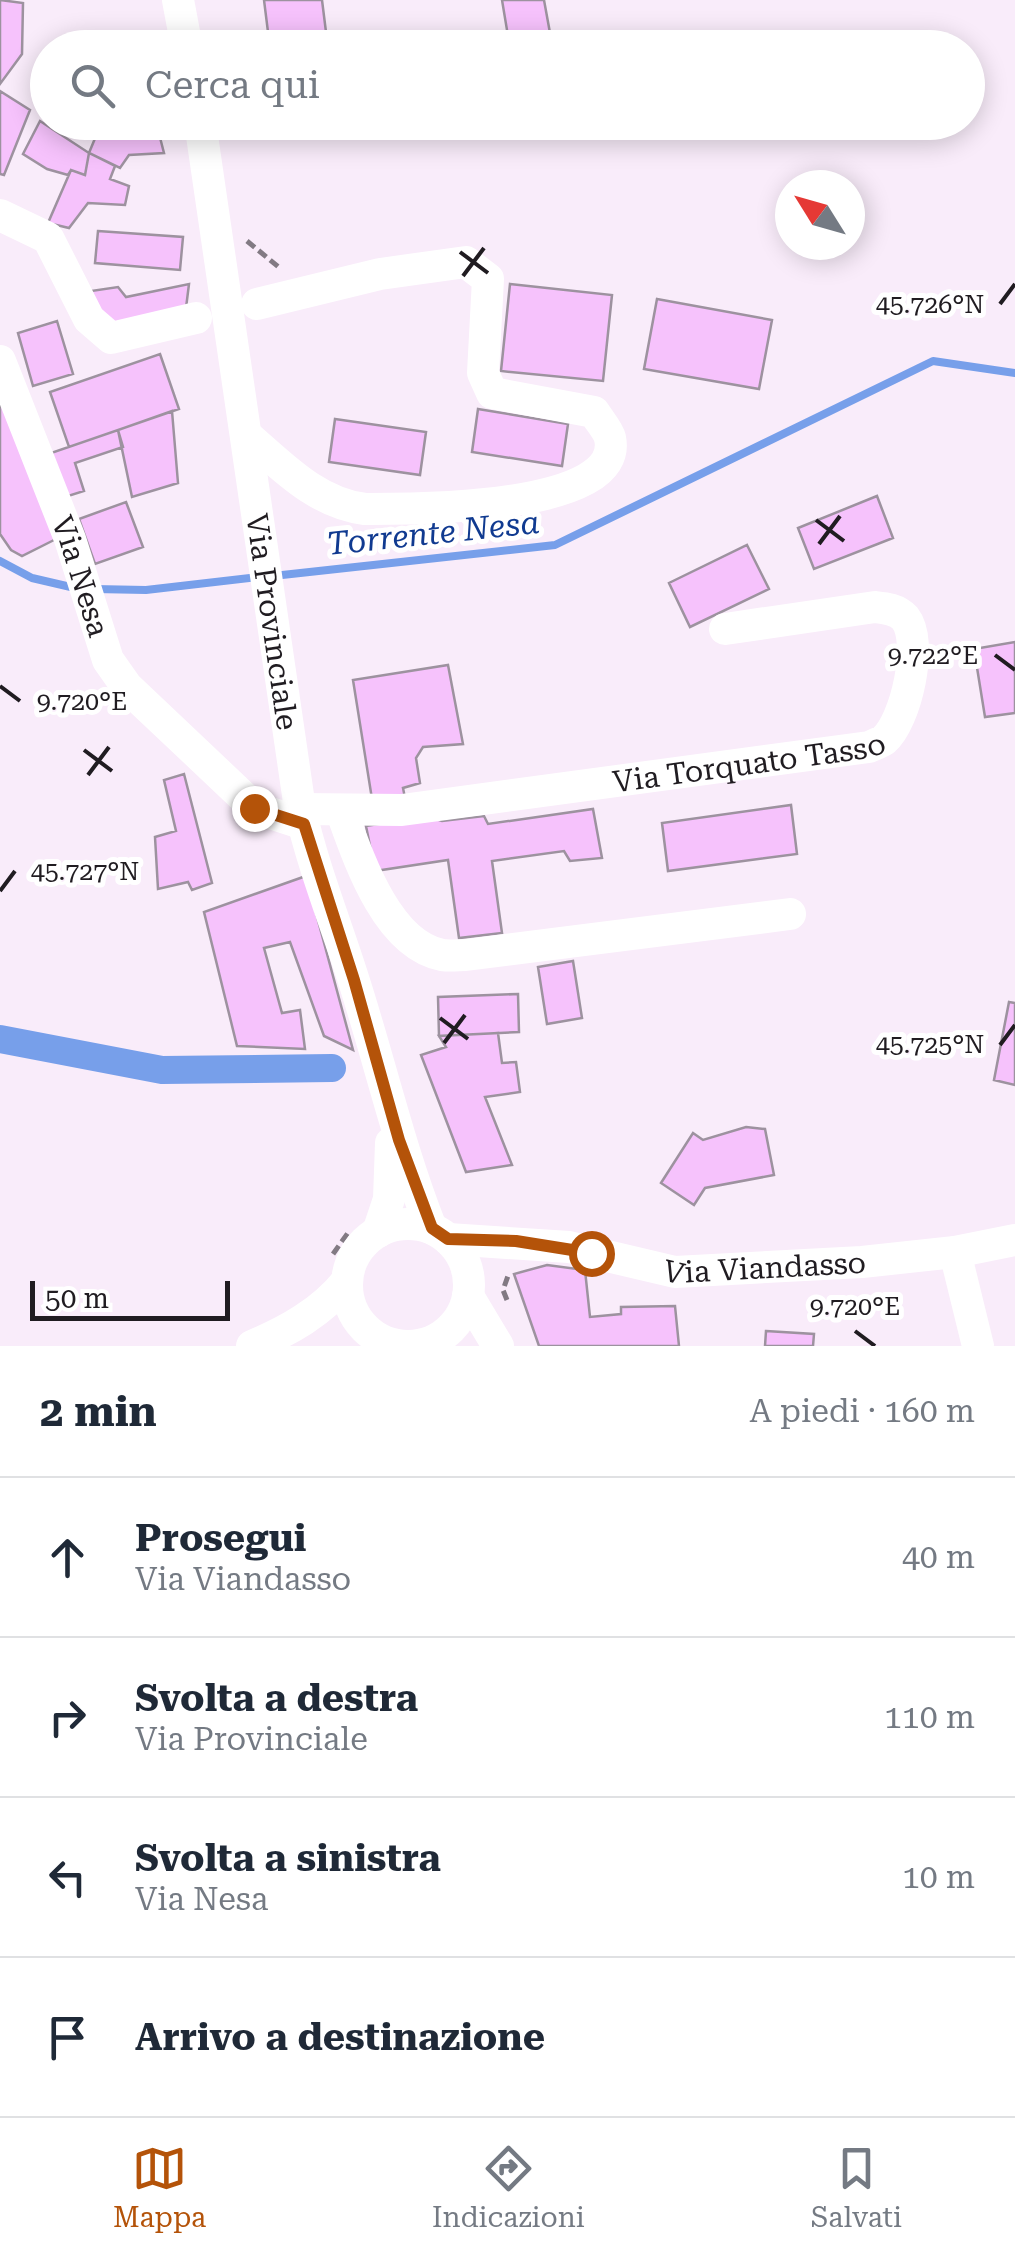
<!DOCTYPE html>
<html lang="it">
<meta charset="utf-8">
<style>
:root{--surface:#fff;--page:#f6f6f7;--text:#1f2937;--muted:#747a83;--line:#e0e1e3;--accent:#b45309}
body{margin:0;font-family:"Roboto Serif",serif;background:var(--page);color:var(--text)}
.compass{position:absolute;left:775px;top:170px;width:90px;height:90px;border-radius:50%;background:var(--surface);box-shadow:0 5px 25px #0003;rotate:307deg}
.scale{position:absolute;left:30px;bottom:25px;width:200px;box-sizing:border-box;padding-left:10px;border:5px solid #201c21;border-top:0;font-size:28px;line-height:35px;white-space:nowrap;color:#201c21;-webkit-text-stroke:8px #fff;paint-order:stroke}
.stop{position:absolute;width:30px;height:30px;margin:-22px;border:8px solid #b45309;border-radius:50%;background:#fff}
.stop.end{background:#b45309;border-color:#fff;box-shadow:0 2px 10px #0008}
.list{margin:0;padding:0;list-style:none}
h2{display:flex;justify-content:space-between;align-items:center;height:130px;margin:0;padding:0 40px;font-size:42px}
h2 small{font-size:32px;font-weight:400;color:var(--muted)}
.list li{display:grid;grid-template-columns:65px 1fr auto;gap:30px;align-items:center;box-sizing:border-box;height:160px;padding:0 40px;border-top:2px solid var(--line)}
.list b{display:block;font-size:38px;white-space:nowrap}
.list p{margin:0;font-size:32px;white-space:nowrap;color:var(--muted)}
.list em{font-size:32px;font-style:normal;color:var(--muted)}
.icon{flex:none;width:55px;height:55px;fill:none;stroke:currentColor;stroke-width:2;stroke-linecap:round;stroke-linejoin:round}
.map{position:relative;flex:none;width:1015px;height:1346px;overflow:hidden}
.search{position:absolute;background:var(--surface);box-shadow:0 5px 25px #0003;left:30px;right:30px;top:30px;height:110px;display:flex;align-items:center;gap:25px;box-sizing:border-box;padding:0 35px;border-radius:55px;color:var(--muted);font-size:38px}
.sheet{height:770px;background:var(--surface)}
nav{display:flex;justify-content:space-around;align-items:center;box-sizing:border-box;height:140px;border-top:2px solid var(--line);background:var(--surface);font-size:28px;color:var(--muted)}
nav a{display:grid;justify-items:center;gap:5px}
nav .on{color:var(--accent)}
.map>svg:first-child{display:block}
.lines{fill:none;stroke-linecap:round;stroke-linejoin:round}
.stream{stroke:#779fea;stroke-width:8}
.canal{stroke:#779fea;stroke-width:28}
.building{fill:#f6c2fc;stroke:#9d929f;stroke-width:2.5}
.path{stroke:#827a83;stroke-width:5;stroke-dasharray:10 5;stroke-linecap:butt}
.minor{stroke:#fff;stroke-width:32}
.route{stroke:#b45309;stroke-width:12}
.ticks{fill:none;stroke:#201c21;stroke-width:4}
.labels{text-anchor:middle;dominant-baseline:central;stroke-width:10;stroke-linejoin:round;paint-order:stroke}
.street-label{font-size:30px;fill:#201c21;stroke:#fff}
.water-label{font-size:32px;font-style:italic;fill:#103a90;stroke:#fff}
.ticks-label{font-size:25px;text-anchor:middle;fill:#201c21;stroke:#fff;stroke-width:10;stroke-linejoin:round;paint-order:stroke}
</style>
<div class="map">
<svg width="1015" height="1346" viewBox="0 0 1015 1346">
<rect width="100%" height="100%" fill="#f9ecfa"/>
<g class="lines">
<path class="stream" d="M0,561l32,17 43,10
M273,576l282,-31 378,-184 82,12
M94,589l52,1 113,-13"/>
<path class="canal" d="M0,1039l162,31 170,-2"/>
</g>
<path class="building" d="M0,0l23,3 -1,51 -22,30z
M264,0h58l6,48h-58z
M502,0h42l8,44 -42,4z
M0,91l30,19 -26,65 -4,-1z
M40,121l49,32 -4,22 -14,-5 -3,5 -21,-6 -24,-15z
M91,122h65l8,31 -35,2 -9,13 -31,-15 7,-17z
M89,153l26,13 -5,13 19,7 -4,19 -37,-2 -19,25 -21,-5 23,-53 14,5z
M98,231l85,6 -3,33 -85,-7z
M189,284l-3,24 -72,17 -23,-15v-19l27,-4 8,10z
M510,284l102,11 -9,86 -102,-10z
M657,299l115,21 -13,69 -115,-20z
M57,321l16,53 -40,12 -15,-53z
M160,354l19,55 -110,38 -19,-55z
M0,389l56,150 -34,17 -11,-6 -11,-16z
M478,409l90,15 -6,42 -90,-14z
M172,411l6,72 -46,14 -14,-67z
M335,419l91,13 -6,43 -91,-13z
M118,430l5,17 -48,16 9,28 -19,6 -14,-44z
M877,496l16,42 -79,31 -16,-41z
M126,502l17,45 -48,17 -16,-45z
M747,545l22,44 -79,38 -21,-44z
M1015,642v71l-30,4 -11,-68z
M448,665l15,79 -40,3 -7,11 4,25 -17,5 2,10 -33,1 -19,-119z
M184,774l28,109 -20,7 -4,-8 -30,7 -3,-52 21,-6 -12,-51z
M791,805l6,49 -129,17 -6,-48z
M593,809l9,49 -32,3 -6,-10 -72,10 10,72 -43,5 -11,-78 -73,11 -9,-45 61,-10 15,5 42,-5 4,8z
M306,876l47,174 -29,-14 -34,-94 -26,6 18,65 18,-3 5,39 -68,-3 -33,-134z
M573,961l9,57 -35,6 -9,-57z
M518,994l1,38 -80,4 -1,-39z
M1009,1002l6,1v82l-21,-5z
M498,1033l4,30 14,-1 4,30 -35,5 27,68 -46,7 -45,-117 25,-8 -7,-11z
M746,1127l19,2 9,46 -69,13 -11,17 -33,-22 32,-50 10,7z
M547,1265l38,5 5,47 31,-3v-7l54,-1 4,40h-140l-25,-72z
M766,1331l48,3 -1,12h-48z"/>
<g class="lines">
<path class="path" d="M247,241l34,28
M333,1254l17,-24
M507,1300l-4,-10 6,-17"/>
<g class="minor">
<path d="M178,0l9,48"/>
<path id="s1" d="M200,122l100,687c13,58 35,112 53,169 27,84 46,169 78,250"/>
<path d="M0,215l48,23 41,81 22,19 85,-20"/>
<path id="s2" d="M0,361l70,178 38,121 19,27 128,121 49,16"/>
<path d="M246,435c36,31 70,68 119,74 45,0 261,2 245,-71 -2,-8 -12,-19 -16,-26l-102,-19 -9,-20 5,-94 -22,-17 -86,12 -123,30"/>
<path id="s3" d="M300,809l102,1 467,-63c2,-1 13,-5 15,-7 22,-19 40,-98 21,-122 -8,-9 -20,-10 -30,-11l-150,22"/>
<path d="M341,810c17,47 45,134 101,145 8,1 17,0 24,0l324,-41"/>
<circle cx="408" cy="1285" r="61"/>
<path d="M378,1232l11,-33 2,-56"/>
<path id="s4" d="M448,1239l121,8 106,25 187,-10 93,-10 60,-12"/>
<path d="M955,1252l23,94"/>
<path d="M468,1296l30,50"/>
<path d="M252,1346c36,-15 70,-34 95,-65"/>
</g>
</g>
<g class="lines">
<path class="route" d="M254,808l50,16 50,156 45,160 33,88 16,11 68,2 75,12"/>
</g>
<path class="ticks" d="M460,252l28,21M463,276l21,-28M1000,304l15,-20M816,520l28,21M819,544l21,-28M995,655l20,15M0,686l20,15M84,750l28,21M88,775l21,-28M0,891l15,-20M440,1018l28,21M444,1043l21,-28M1000,1045l15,-20M855,1331l20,15"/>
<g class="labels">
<g class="street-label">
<text stroke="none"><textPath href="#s2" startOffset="230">Via Nesa</textPath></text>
<text stroke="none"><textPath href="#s1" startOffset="505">Via Provinciale</textPath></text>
<text stroke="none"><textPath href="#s3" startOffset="452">Via Torquato Tasso</textPath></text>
<text stroke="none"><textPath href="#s4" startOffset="320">Via Viandasso</textPath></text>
</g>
<g class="water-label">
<text transform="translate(433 533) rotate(-6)">Torrente Nesa</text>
</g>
</g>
<g class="ticks-label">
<text x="930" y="313">45.726°N</text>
<text x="933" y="664">9.722°E</text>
<text x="82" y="710">9.720°E</text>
<text x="85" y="880">45.727°N</text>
<text x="930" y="1053">45.725°N</text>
<text x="855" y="1315">9.720°E</text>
</g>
</svg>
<svg class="compass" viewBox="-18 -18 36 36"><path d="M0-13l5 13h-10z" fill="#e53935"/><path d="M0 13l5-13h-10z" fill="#747a83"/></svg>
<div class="scale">50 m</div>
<div class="stop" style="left:591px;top:1253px"></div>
<div class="stop end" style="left:254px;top:808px"></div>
<div class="search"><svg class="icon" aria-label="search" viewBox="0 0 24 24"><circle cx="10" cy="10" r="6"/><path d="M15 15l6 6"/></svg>Cerca qui</div>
</div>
<section class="sheet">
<h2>2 min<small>A piedi · 160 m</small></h2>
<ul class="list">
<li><svg class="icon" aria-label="ahead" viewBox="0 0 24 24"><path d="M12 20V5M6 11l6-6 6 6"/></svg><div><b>Prosegui</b><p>Via Viandasso</p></div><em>40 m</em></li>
<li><svg class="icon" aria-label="right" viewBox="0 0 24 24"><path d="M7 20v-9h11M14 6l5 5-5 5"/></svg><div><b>Svolta a destra</b><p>Via Provinciale</p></div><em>110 m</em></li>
<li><svg class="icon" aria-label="left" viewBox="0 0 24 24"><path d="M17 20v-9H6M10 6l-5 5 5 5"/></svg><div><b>Svolta a sinistra</b><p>Via Nesa</p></div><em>10 m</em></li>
<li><svg class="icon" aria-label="arrive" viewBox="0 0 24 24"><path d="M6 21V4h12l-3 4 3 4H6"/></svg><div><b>Arrivo a destinazione</b></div></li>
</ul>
</section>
<nav>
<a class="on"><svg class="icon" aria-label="map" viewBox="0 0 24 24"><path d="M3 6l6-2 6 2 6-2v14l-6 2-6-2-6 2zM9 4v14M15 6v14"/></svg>Mappa</a>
<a><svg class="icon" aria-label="directions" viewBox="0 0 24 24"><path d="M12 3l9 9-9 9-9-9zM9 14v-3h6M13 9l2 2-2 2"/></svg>Indicazioni</a>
<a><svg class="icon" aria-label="saved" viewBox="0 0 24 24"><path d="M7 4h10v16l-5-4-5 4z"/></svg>Salvati</a>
</nav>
